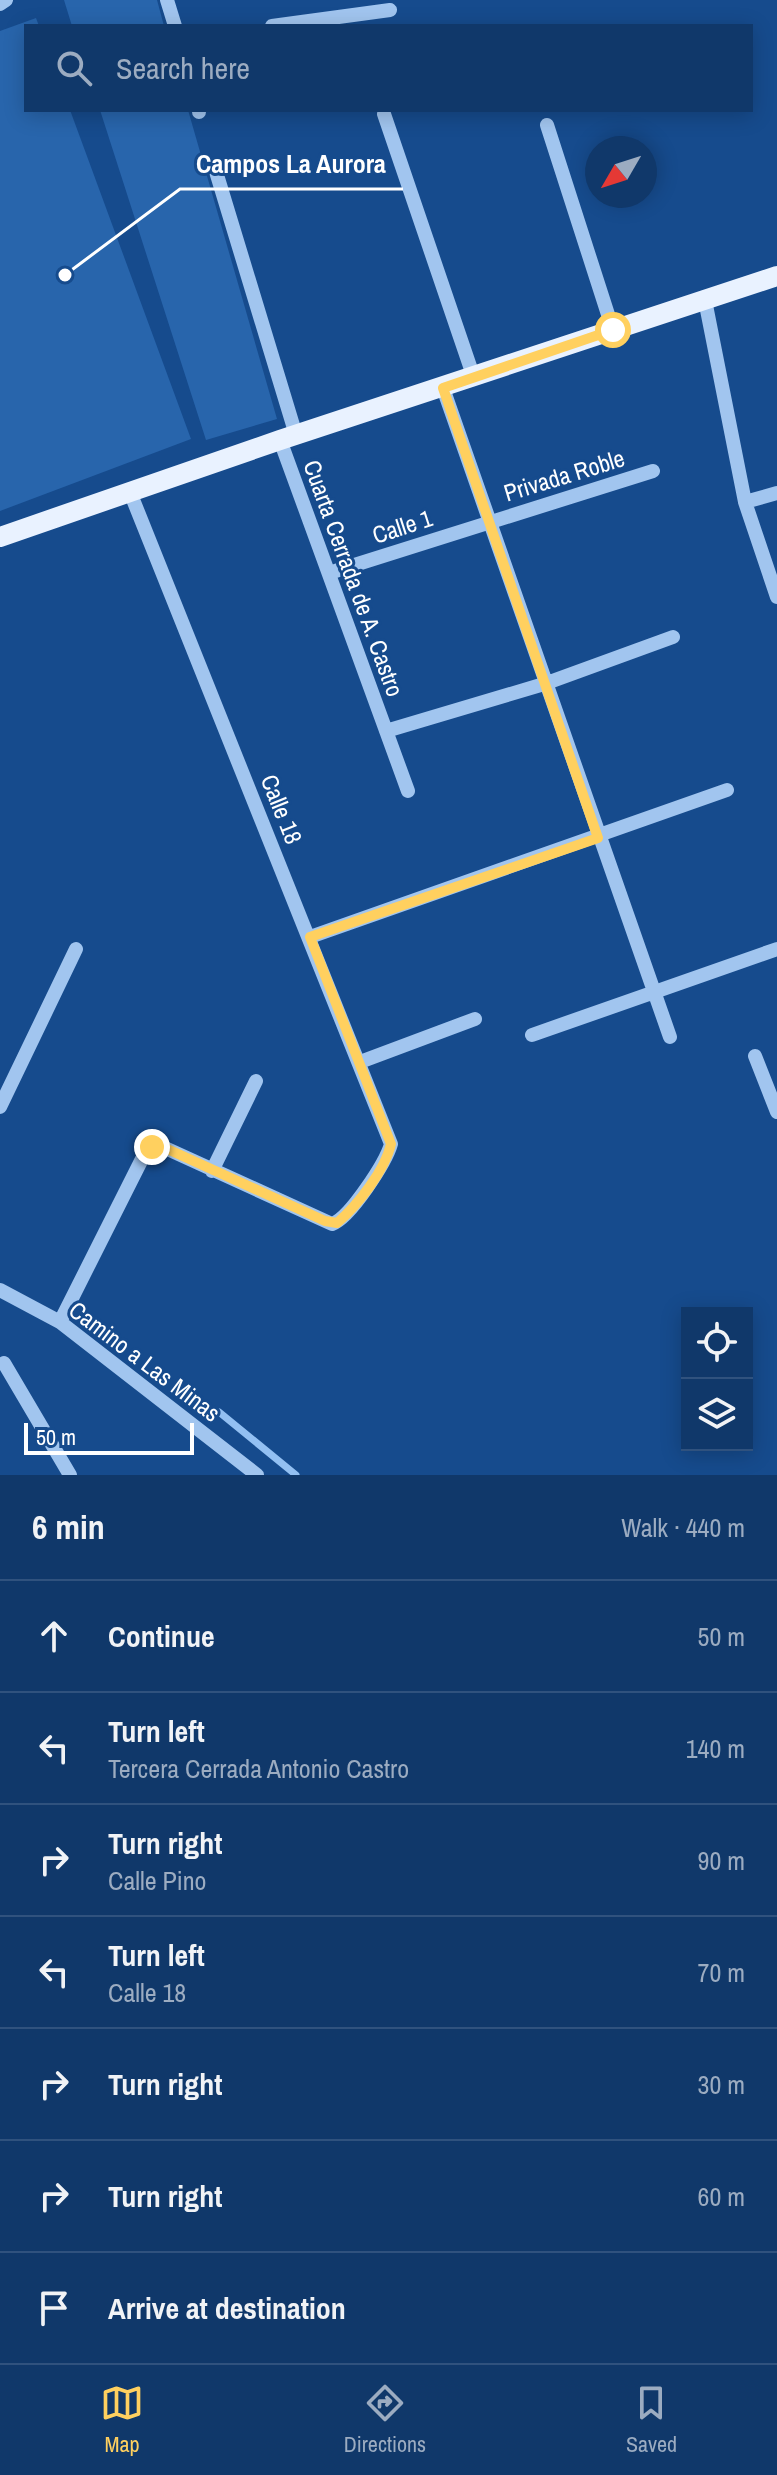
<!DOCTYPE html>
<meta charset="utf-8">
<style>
:root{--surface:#10386a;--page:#1e4372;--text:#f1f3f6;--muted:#9cacc1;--line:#30527e;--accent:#ffd05f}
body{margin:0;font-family:"Archivo Narrow",sans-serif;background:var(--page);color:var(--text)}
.controls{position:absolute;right:24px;bottom:24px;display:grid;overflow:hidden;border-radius:0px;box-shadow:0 4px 20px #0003}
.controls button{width:72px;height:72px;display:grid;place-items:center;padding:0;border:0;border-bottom:2px solid var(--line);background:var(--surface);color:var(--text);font:40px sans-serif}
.compass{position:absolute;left:585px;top:136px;width:72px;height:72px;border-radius:50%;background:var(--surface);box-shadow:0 4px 20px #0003;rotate:231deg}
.scale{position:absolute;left:24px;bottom:20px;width:170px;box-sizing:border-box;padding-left:8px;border:4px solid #fff;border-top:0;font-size:22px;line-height:28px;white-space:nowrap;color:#fff;-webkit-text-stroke:6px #164b8d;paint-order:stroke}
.stop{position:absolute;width:24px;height:24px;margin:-18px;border:6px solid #ffd05f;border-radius:50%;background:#fff}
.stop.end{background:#ffd05f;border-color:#fff;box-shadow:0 2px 8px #0008}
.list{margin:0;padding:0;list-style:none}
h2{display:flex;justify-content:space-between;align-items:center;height:104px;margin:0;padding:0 32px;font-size:34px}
h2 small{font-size:26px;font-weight:400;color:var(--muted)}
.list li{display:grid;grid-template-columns:52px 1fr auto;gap:24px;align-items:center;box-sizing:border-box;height:112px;padding:0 32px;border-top:2px solid var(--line)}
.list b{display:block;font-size:30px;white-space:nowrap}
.list p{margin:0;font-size:26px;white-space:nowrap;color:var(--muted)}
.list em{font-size:26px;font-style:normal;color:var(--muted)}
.icon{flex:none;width:44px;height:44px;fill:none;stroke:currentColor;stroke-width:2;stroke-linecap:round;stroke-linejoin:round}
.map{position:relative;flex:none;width:777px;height:1475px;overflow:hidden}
.search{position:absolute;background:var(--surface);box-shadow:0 4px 20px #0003;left:24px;right:24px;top:24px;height:88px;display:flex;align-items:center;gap:20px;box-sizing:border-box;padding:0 28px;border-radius:0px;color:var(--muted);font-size:30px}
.sheet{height:888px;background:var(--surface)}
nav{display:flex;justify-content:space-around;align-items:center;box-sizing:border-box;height:112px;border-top:2px solid var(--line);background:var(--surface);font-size:22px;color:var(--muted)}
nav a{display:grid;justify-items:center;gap:4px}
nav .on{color:var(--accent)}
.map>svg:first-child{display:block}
.green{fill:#2865ac}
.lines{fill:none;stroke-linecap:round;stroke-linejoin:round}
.stream{stroke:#93c0f2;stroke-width:7}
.minor{stroke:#a1c5ef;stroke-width:14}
.major{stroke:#e9f2ff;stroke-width:20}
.route{stroke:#ffd05f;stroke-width:10}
.labels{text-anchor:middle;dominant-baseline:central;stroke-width:6;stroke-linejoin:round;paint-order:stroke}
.street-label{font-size:24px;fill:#fff;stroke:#164b8d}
.leader{fill:none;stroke:#fff;stroke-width:3}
.callout-dot{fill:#fff;stroke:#164b8d;stroke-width:3}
.callout-label{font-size:26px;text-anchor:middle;font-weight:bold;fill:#fff;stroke:#164b8d;stroke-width:6;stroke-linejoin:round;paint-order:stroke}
</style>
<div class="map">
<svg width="777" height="1475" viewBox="0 0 777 1475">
<rect width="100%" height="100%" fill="#164b8d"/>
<path class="green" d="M64,0h93l7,26h-92z
M36,18l3,8h-13v84h44l121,329 -191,72v-480z
M100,110h88l89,309 -71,21z"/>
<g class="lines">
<path class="stream" d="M219,1412l77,63"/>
<path class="minor" d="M167,0l8,26
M0,4l6,-4
M272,26l118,-16
M199,110v2
M384,114l90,264
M547,125l66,205
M214,165l82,270
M705,300l40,202 32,95
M443,388l227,649
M280,440l128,351
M745,502l32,-9
M329,573l324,-102
M386,731l158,-47 129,-47
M310,937l417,-147
M532,1035l245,-86
M755,1056l22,56
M360,1062l115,-43
M0,1107l76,-158
M212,1171l44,-90
M0,1290l60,32 197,153
M60,1322l82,-163 10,-12h11l169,77c18,-6 54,-62 59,-80l-261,-652
M4,1363l66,112"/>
<path class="major" d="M0,537l280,-97 497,-164"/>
</g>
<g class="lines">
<path class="route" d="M152,1147h11l162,74 12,2c21,-18 48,-53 54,-79l-81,-207 288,-99 -155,-450 170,-58"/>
</g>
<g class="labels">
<g class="street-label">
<text transform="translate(564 475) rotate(-17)">Privada Roble</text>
<text transform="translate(402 526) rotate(-18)">Calle 1</text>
<text transform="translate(354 578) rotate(70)">Cuarta Cerrada de A. Castro</text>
<text transform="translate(282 809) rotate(68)">Calle 18</text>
<text transform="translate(145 1361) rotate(37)">Camino a Las Minas</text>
</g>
</g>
<path class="leader" d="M65 275L180 189H403"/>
<circle class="callout-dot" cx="65" cy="275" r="8"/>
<g class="callout-label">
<text x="291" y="173">Campos La Aurora</text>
</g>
</svg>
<div class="controls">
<button><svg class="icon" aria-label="locate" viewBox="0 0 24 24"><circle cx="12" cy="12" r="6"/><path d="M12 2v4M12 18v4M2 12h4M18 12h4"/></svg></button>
<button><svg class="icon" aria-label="layers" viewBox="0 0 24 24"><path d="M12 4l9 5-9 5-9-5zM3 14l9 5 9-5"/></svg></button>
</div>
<svg class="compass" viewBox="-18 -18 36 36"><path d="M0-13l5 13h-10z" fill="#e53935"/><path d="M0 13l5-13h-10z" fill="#9cacc1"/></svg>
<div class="scale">50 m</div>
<div class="stop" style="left:613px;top:330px"></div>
<div class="stop end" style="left:152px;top:1147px"></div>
<div class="search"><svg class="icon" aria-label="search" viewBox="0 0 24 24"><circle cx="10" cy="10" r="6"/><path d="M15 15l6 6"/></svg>Search here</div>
</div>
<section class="sheet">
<h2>6 min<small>Walk · 440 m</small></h2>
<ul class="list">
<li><svg class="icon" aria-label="ahead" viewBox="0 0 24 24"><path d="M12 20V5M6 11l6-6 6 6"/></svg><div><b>Continue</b></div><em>50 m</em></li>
<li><svg class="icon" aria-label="left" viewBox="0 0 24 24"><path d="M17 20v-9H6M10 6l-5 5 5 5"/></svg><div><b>Turn left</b><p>Tercera Cerrada Antonio Castro</p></div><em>140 m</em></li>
<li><svg class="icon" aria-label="right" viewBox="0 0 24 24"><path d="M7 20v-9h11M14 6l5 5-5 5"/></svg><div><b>Turn right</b><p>Calle Pino</p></div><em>90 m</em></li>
<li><svg class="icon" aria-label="left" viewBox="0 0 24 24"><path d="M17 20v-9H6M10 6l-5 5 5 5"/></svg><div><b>Turn left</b><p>Calle 18</p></div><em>70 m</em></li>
<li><svg class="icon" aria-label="right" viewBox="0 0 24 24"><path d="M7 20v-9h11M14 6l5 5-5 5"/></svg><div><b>Turn right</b></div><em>30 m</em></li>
<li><svg class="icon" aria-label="right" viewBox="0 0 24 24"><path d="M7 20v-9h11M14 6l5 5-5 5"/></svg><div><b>Turn right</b></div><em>60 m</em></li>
<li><svg class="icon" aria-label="arrive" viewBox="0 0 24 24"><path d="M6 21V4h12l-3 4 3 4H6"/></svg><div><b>Arrive at destination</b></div></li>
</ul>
</section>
<nav>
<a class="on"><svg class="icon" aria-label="map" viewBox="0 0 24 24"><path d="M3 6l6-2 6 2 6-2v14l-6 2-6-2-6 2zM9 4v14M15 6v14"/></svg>Map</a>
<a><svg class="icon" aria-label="directions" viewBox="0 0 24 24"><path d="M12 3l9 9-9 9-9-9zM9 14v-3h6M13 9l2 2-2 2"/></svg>Directions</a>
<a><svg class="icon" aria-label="saved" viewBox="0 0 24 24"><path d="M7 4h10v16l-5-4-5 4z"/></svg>Saved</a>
</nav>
